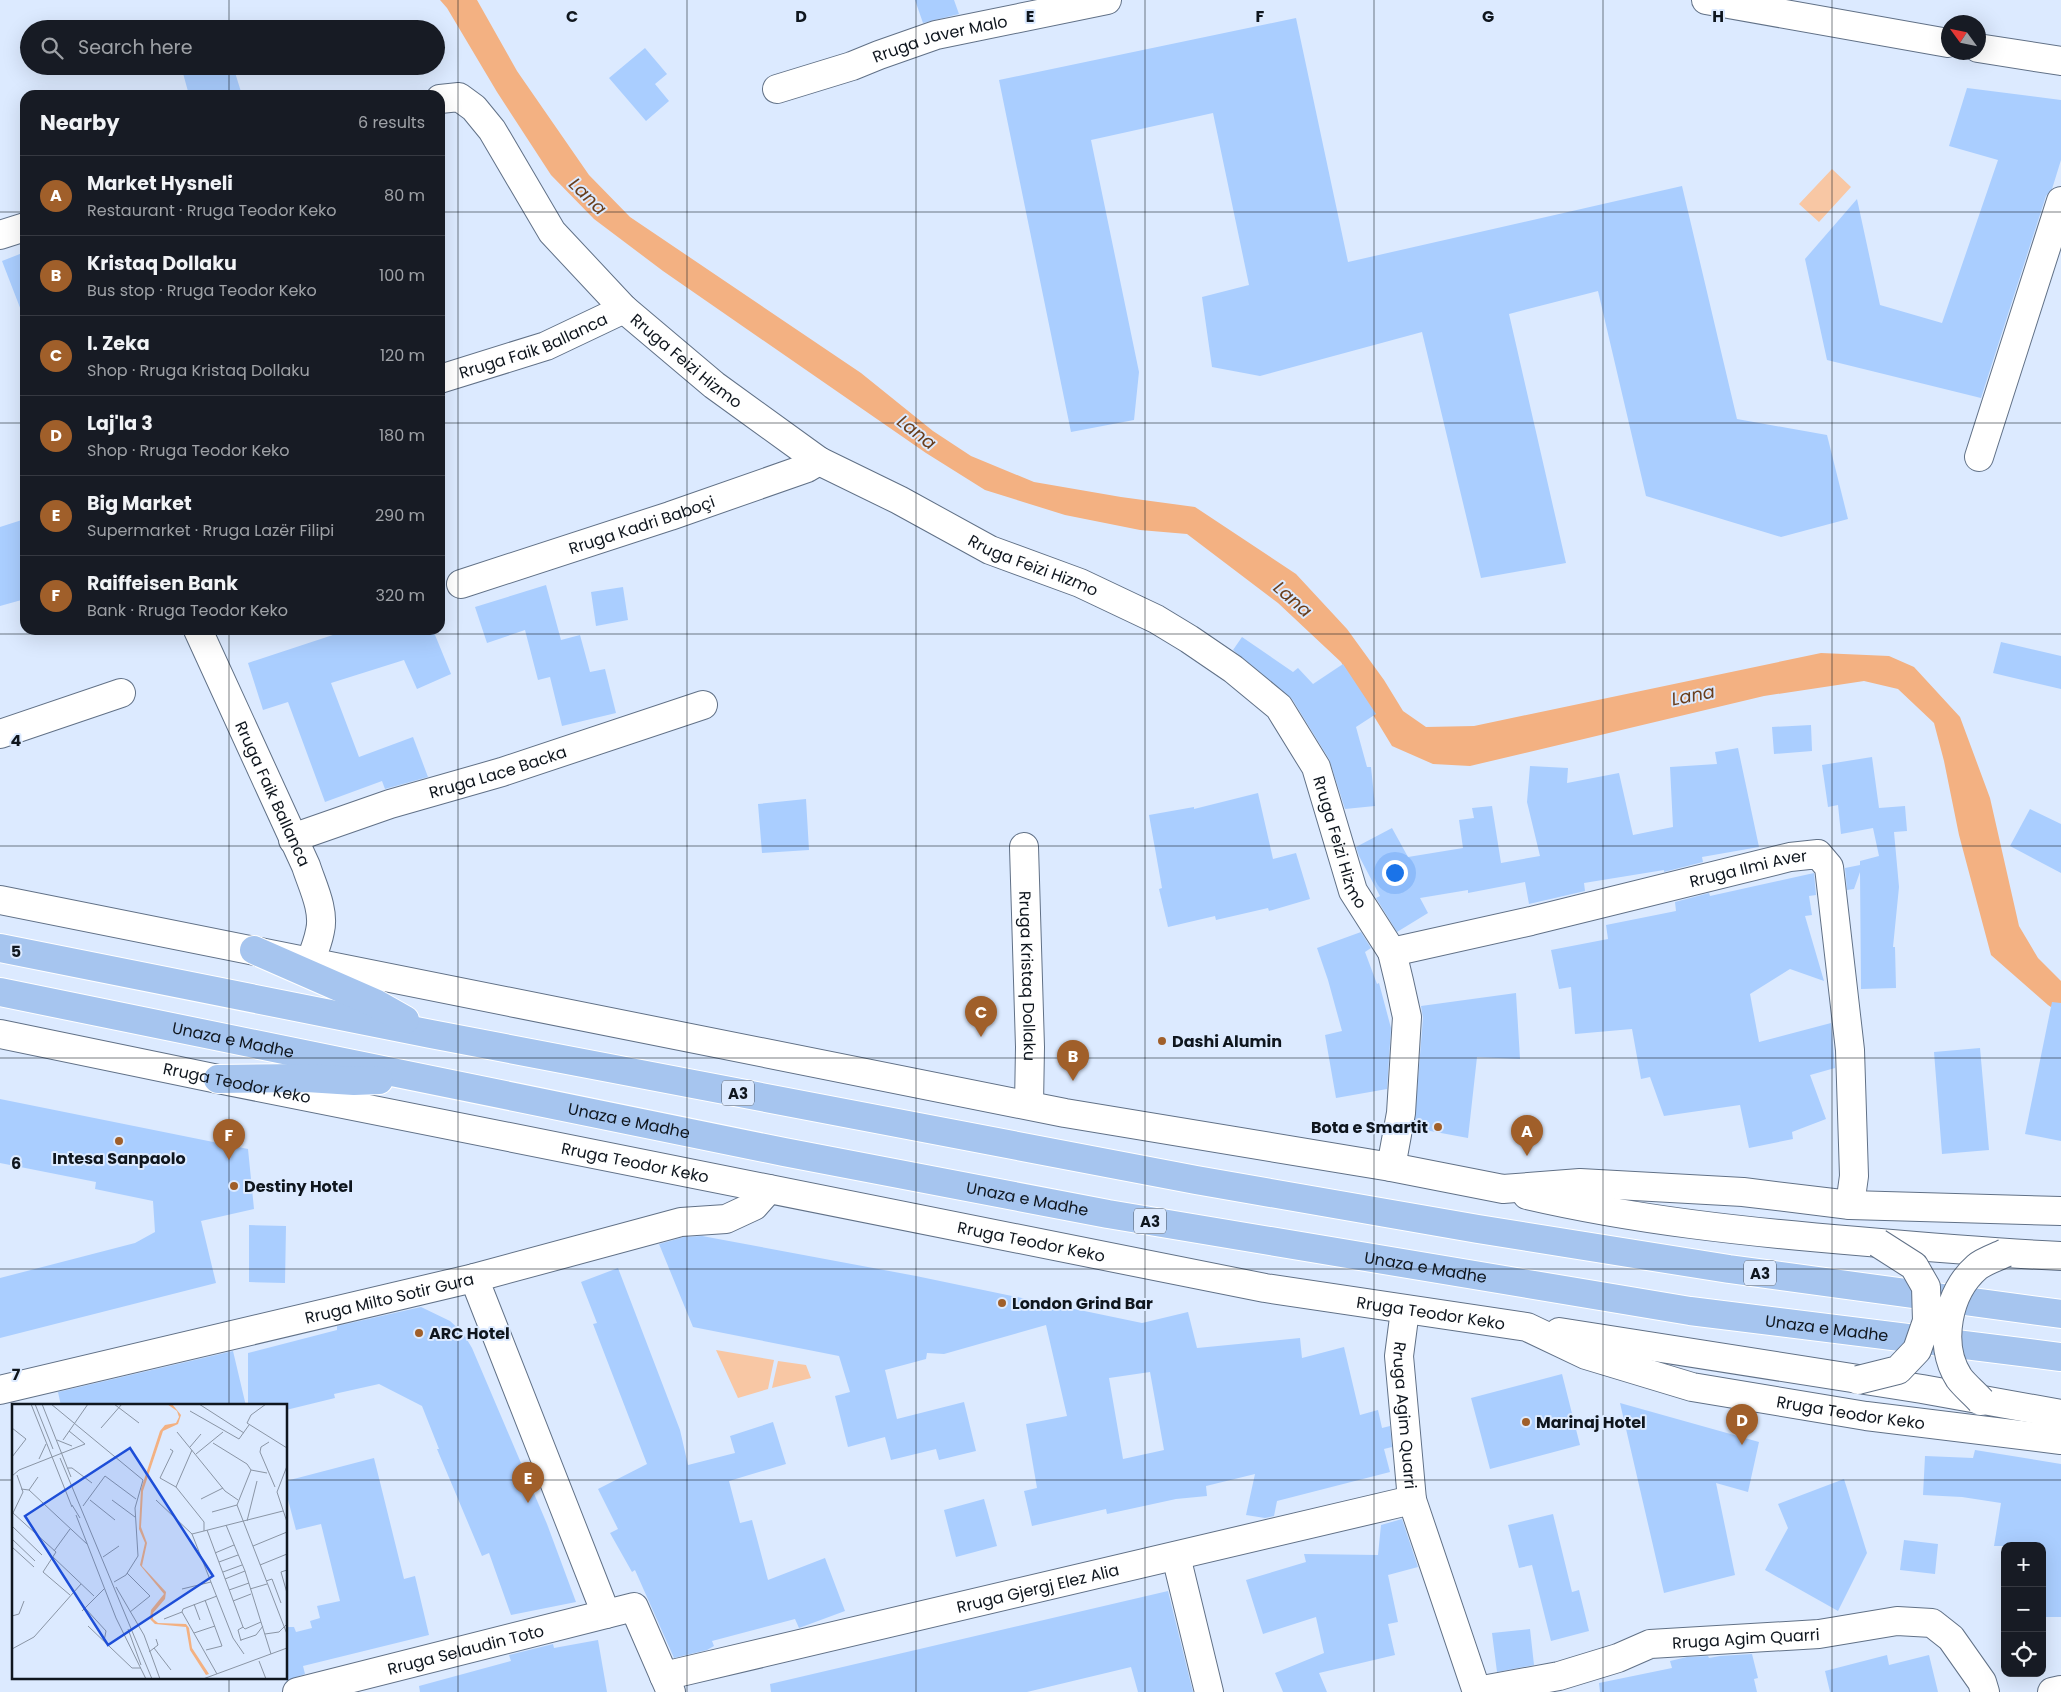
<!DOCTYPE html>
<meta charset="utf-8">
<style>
:root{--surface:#171b24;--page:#20242c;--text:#f1f3f6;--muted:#9ea1a6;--line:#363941;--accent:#a05f2a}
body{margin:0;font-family:Poppins,sans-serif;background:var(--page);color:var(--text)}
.controls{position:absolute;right:15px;bottom:15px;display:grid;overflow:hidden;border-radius:10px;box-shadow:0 5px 20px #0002}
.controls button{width:45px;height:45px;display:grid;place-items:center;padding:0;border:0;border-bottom:1px solid var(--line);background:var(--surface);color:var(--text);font:25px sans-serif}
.compass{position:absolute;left:1941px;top:15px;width:45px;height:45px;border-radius:50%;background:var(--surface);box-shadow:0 5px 20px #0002;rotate:303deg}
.you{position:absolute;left:1394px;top:872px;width:18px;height:18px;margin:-12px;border:4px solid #fff;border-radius:50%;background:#1a73e8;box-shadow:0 0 0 8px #1a73e833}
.badge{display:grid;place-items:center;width:32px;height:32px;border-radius:50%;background:var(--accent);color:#fff;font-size:16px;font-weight:700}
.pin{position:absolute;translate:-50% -41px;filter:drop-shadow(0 1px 2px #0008)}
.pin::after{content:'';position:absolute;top:26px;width:18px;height:15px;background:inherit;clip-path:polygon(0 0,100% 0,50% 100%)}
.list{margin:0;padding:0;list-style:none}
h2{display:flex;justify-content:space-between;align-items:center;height:65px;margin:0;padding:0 20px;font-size:21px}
h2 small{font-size:16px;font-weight:400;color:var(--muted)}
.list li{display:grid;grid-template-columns:32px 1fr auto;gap:15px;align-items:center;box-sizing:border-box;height:80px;padding:0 20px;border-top:1px solid var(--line)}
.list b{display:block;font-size:19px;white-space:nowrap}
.list p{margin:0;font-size:16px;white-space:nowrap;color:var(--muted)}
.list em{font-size:16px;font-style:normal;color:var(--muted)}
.icon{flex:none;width:28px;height:28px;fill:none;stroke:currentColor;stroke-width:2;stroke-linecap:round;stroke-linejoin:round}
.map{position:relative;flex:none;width:2061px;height:1692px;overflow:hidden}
.search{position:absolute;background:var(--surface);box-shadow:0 5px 20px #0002;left:20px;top:20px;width:425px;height:55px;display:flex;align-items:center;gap:12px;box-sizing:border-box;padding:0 18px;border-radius:28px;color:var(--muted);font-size:19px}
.panel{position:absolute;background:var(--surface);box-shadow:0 5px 20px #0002;left:20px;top:90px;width:425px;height:545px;border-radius:15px}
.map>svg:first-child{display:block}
.green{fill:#f8c7a4}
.water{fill:#f3b182}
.building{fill:#aaceff;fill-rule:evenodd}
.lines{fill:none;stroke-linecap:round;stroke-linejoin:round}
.street-casing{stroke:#617187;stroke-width:30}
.secondary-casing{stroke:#617187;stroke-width:30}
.highway-casing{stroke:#fff;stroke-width:30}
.street{stroke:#fff;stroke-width:28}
.secondary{stroke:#fff;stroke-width:28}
.highway{stroke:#a6c5ef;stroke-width:28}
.secondary-bridge-casing{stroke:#617187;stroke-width:30;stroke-linecap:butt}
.secondary-bridge{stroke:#fff;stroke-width:28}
.grid{fill:none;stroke:#0f161e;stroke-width:1;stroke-opacity:0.55}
.poi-dot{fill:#a05f2a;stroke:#dceaff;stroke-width:2}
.labels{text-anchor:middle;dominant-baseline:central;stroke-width:4;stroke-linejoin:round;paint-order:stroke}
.shield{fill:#dceaff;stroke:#4c5662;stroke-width:1}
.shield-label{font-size:15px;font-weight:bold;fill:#0f161e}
.street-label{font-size:16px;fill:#0f161e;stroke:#dceaff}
.poi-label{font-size:16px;font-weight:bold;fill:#0f161e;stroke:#dceaff;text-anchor:start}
.water-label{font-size:18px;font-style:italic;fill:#693e1c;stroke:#dceaff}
.inset-road{fill:none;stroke:#8a95a5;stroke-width:1}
.view{fill:#1d4ed8;fill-opacity:0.15;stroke:#1d4ed8;stroke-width:2.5}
.inset-edge{fill:none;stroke:#0f161e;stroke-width:2.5}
.grid-label{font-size:16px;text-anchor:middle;font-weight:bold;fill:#0f161e;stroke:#dceaff;stroke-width:4;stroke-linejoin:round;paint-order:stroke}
</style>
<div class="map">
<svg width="2061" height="1692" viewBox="0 0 2061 1692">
<rect width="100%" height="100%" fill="#dceaff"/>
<path class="green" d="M1832,169l19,18 -32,35 -20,-18z
M716,1350l58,10 -6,29 -30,9z
M778,1361l28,4 5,13 -39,10z"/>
<path class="water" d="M440,0h37l40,71 72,104 41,42 231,156 72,58 38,25 63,26 87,15 74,10 101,67 51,55 37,51 19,31 23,16 48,-1 347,-73 68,3 25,11 46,50 30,81 29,128 19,32 23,23v33l-13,-9 -57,-50 -32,-120 -15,-74 -10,-38 -36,-34 -34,-8 -100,15 -294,70 -37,-2 -41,-18 -51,-84 -63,-59 -91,-69 -47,-4 -75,-15 -80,-25 -59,-37 -263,-182 -69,-52 -43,-44 -54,-83 -50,-84z"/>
<path class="building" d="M915,0h39l5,14 -36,9z
M1296,18l52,244 334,-76 55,233 90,16 21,84 -67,18 -135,-41 -48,-205 -89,23 57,249 -85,15 -59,-246 -162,44 -48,-9 -10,-70 47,-12 -36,-172 -122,27 48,232 -5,48 -63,12 -72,-352z
M645,48l22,26 -12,10 14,17 -23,20 -37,-43z
M181,66h52l9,29h-53z
M1967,88l94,12v60l-9,29 -6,7 -65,202 -154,-38 -22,-101 52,-60 23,106 62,18 56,-163 -49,-14z
M25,252v66h-1l-22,-57z
M25,519v80l-25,7v-79z
M546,585l15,55 19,-5 10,37 15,-3 11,44 -54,13 -12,-49 -12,3 -13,-50 -38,13 -12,-36z
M623,587l5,33 -32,6 -5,-34z
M348,630h85l18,44 -34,15 -13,-29 -73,23 28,74 54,-20 15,40 -43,12 -3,-8 -57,21 -37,-100 -25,8 -15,-47z
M1242,637l51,35 5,-4 15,16 30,-20 33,50 -20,13 11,40h4l4,39 -30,3 -16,-50 -37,-60 -59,-49z
M2001,642l60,14v33l-68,-16z
M1811,725l1,26 -38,3 -2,-27z
M1738,748l21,99 -57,10 1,5 -39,10v-2l-80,13 1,8 -56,13 -4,-22 -57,11v-3l-48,8 8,15 -31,19 -21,-34 4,-2 -21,-40 -3,-9 36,-19 16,29 55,-9 -4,-28 15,-2 -2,-10 20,-2 9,57 39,-7 -13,-54 3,-36 38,2 -1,15 52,-10 14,62 40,-8 -3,-60 47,-3 -2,-12z
M1872,757l7,51 26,-2 2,25 -13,1 5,55 -6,60h2l1,41 -35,1 -1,-117 -6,17 -7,1 -2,-22 15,-3v-4l19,-5 -6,-28 -32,6 -3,-29 -10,2 -6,-42z
M1258,793l15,66 23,-6 14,46 -41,12 -1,-3 -52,12 -1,-4 -47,11 -9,-38 3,-1 -13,-73 45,-8v2z
M806,799l3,51 -47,3 -4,-49z
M2030,809l31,15v49l-51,-27z
M1814,873l2,22 -7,1 3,19 -7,1 19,65 -34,-12 -40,25 9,48 72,-19 4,45 -25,7 16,44 -34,13 1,7 -44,9 -9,-43 -76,11 -14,-39 -9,2 -9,-50 -57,5 -4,-47 -12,2 -8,-39 57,-11 -2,-14 70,-14 -1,-9 34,-9 1,3z
M1361,932l10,16 -6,4 12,32 2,-1 12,45 -4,61 -51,9 -11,-63 17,-4 -14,-51 -11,-32z
M1516,993l4,66 -43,-2 -9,81 -54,-10 9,-110 -2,-12z
M2052,1002l9,1v138l-36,-7z
M1980,1048l9,102 -47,4 -8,-102z
M0,1099l248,50 6,60 -53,12 15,62 -216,55v-60l135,-35 20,-11 -2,-31 -58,-12 1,-7 -96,-19z
M249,1225l37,1 -1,57 -36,-1z
M702,1236l214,40 226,47 46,-11 9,36 103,-10 2,20 42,-11 16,68 18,-5 4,18 8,-2 2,21 -8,2 6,23 -113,29 -3,15 -9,2 -19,-3 9,-41 -49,12 1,10 -31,3 -69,15 -1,-5 -74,17 -8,-35 13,-3 -11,-64 41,-8 -21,-91 -102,29 -17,-1 -1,6 -41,11 12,49 67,-17 12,49 -37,9 -3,-11 -45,11 -6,-23 -37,10 -13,-51 15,-4 -11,-36 -146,-29 -34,-83 25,-7zM1150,1372l14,78 -41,9 -14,-81z
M618,1268l62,162 8,35 47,-12 -5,-17 43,-14 13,42 -57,17 11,42 12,-3 16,60 57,-22 20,53 -46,17 -4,-9 -83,22 2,5 -7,4 -33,8 -39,-88 -3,2 -22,-39 8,-4 -20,-40 49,-25 -54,-140 4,-1 -16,-41z
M421,1307l29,14 13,12 9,15 75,176 29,78 -65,13 -22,-62 -7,3 -45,-107h2l-17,-43 -43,-22 -45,10 1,4 -49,12v-4h-38v-53l89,-23v-4z
M233,1351l13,55h-185l-3,-14z
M1562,1374l18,71 -90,24 -19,-71z
M1620,1403l139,39 -11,50 -32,-9 19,92 -71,18z
M1975,1450l86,14v153h-19v-71h-48l7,-43 -39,-6 -39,-2 2,-39 48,2z
M374,1458l30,121 11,-3 14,59 -126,31 2,8 -19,7v-54h8l2,5 16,-4 -2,-7 10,-3 -3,-12 23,-5 -19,-77 -25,6 -10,-38v-11z
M1844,1479l23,74 -29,58 -73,-41 23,-42 -10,-24z
M984,1499l13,47 -41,11 -12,-47z
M1553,1514l19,78 7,-2 10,41 -38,10 -19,-76 -13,3 -11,-43z
M1402,1519l16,48 -30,8 10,47 -10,2 7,31 -76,18 8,19h-44l-8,-19 49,-20 -8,-36 -53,17 -17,-54 60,-18 -2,-8 74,1 3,-30z
M1904,1540l34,4 -3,30 -35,-4z
M1168,1591l25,101h-55l-7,-25 -104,25h-256l-1,-8z
M1530,1629l4,36 -37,7 -5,-39z
M598,1640l9,52h-187l-1,-6 92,-25 -2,-6 44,-11 1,4z
M1752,1654l6,24 -4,1 3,13h-157l-1,-9 73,-15 -2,-7 17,-4 21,-1 1,2 11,-2z
M1887,1655l2,10 40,-10 9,37h-108l-5,-21z"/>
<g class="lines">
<g class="street-casing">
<g id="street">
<path d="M1706,0l242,43"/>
<path d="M1978,48l83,13"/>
<path id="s1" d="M777,89l75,-23 27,-11 57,-20 171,-35"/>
<path id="s2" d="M440,99l19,-2 15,11 18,22 60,102 72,77 90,76 105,76 80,39 91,50 90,33 76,36 33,20 44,30 46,38 37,60 37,124 39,61 7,29 8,36 -6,96 -10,54"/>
<path d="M0,235l25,-8"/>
<path id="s3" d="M440,379l106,-33 78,-37"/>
<path d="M1979,457l82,-256"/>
<path id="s4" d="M461,584l209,-68 137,-48 12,-7"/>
<path id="s5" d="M198,630l108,236c6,19 19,44 14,65 -2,11 -6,21 -10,31"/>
<path d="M0,734l121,-41"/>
<path id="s6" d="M293,840l11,-6 86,-30 112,-32 201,-67"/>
<path id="s7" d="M1024,847l6,200 -1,58"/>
<path id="s8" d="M1392,952l139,-31 259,-64 28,-3 11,13 21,183 4,126 -4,29"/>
<path d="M474,1278l132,336"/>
<path id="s9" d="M1405,1310l-6,46 13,144 65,192"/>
<path id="s10" d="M0,1390l474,-112 207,-56 45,-3 28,-13 15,-17"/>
<path d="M1176,1556l33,136"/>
<path id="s11" d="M664,1676l748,-176"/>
<path id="s12" d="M1477,1691l82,-15 59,-18 32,-14 169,-10 78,-13 35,2 19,15 31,44 3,10"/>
<path id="s13" d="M297,1692l337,-85 37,85"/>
<path d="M2052,1692l9,-2"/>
</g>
</g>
<g class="secondary-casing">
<g id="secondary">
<path d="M0,900l1065,213 326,54 112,22 77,-6 163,9 107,13 211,6"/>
<path id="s14" d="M0,1034l218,45 1047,209 262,39 59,28 106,32 174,29 195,24"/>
<path d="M1527,1195c108,25 219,37 330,46 68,6 136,12 204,15"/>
<path d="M1559,1332l363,57 139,25"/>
</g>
</g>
<g class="highway-casing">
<g id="highway">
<path d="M0,948l431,86 765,146 282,49 251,40 332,45"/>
<path d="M254,950l121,53 30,17"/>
<path id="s15" d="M0,992l784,160 324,62 582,97 371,46"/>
<path d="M218,1079l89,-1 47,3 25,-1"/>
</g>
</g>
<use href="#street" class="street"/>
<use href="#secondary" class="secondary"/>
<use href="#highway" class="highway"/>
<g class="secondary-bridge-casing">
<path id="secondary-bridge" d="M1858,1380l40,-10 19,-20 10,-29 -1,-34 -12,-21 -36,-23
M1981,1401c-7,-8 -16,-15 -22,-23 -22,-34 -11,-86 18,-111 7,-6 20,-10 28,-14"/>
</g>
<use href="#secondary-bridge" class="secondary-bridge"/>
</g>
<path class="grid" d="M229,0v29M458,0v1692M687,0v1692M916,0v1692M1145,0v1692M1374,0v1692M1603,0v1692M1832,0v1692M229,66v29M0,212h25M440,212h1621M0,423h25M440,423h1621M229,630v776M0,634h2061M0,846h2061M0,1058h2061M0,1269h2061M0,1480h14M286,1480h1775M229,1678v14"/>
<g class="poi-dot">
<circle cx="1162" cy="1041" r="5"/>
<circle cx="1438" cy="1127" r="5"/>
<circle cx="119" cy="1141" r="5"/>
<circle cx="234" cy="1186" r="5"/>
<circle cx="1002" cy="1303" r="5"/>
<circle cx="419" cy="1333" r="5"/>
<circle cx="1526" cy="1422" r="5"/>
</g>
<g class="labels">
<g class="shield">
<rect x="722" y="1080.5" width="32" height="25" rx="4"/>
<rect x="1134" y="1208.5" width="32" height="25" rx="4"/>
<rect x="1744" y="1260.5" width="32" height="25" rx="4"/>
</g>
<g class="shield-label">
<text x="738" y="1093">A3</text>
<text x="1150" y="1221">A3</text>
<text x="1760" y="1273">A3</text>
</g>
<g class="street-label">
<text stroke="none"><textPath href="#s1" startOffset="171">Rruga Javer Malo</textPath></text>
<text stroke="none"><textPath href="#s3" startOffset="99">Rruga Faik Ballanca</textPath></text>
<text stroke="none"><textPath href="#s2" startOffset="371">Rruga Feizi Hizmo</textPath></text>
<text stroke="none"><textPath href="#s4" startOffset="190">Rruga Kadri Baboçi</textPath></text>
<text stroke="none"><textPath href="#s2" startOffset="776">Rruga Feizi Hizmo</textPath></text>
<text stroke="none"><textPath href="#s6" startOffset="216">Rruga Lace Backa</textPath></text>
<text stroke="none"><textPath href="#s5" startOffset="180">Rruga Faik Ballanca</textPath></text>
<text stroke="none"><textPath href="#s2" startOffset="1211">Rruga Feizi Hizmo</textPath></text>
<text stroke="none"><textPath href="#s8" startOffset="366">Rruga Ilmi Aver</textPath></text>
<text stroke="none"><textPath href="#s7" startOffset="129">Rruga Kristaq Dollaku</textPath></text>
<text stroke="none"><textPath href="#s15" startOffset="238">Unaza e Madhe</textPath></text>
<text stroke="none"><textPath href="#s14" startOffset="242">Rruga Teodor Keko</textPath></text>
<text stroke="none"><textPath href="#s15" startOffset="642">Unaza e Madhe</textPath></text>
<text stroke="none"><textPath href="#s14" startOffset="648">Rruga Teodor Keko</textPath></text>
<text stroke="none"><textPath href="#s15" startOffset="1048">Unaza e Madhe</textPath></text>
<text stroke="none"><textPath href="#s14" startOffset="1052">Rruga Teodor Keko</textPath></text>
<text stroke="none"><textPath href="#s15" startOffset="1452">Unaza e Madhe</textPath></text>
<text stroke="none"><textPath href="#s10" startOffset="400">Rruga Milto Sotir Gura</textPath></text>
<text stroke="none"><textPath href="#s14" startOffset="1458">Rruga Teodor Keko</textPath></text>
<text stroke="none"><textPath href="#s15" startOffset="1858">Unaza e Madhe</textPath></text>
<text stroke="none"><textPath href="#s14" startOffset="1892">Rruga Teodor Keko</textPath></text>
<text stroke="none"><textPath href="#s9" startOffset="106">Rruga Agim Quarri</textPath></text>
<text stroke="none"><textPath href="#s11" startOffset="384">Rruga Gjergj Elez Alia</textPath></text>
<text stroke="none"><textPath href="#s12" startOffset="276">Rruga Agim Quarri</textPath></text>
<text stroke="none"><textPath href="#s13" startOffset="174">Rruga Selaudin Toto</textPath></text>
</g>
<g class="poi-label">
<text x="1172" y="1041">Dashi Alumin</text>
<text x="1428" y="1127" text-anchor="end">Bota e Smartit</text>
<text x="119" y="1158" text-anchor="middle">Intesa Sanpaolo</text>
<text x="244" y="1186">Destiny Hotel</text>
<text x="1012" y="1303">London Grind Bar</text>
<text x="429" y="1333">ARC Hotel</text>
<text x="1536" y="1422">Marinaj Hotel</text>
</g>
<g class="water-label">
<text transform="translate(588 196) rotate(44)">Lana</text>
<text transform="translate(917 432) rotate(38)">Lana</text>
<text transform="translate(1293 599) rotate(41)">Lana</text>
<text transform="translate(1693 695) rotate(-11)">Lana</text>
</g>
</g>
<g transform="translate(12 1404)">
<rect width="275" height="275" fill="#dceaff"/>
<path d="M155,0h5l9,11 -3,9 -15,7 -20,60 -2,36 6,16 -5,23 24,26 -1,7 -12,14v6l5,4 28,1 3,4 3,20 17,26 -3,1 -16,-25 -4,-23 -31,-3 -5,-5 1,-9 13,-16 -24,-29 5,-22 -6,-14 2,-40 19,-58 5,-6 11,-2 3,-6 -2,-6z" fill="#f3b182"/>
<path class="inset-road" d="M19,0l41,103M23,0l18,45M30,0l29,73M39,0l92,76 -8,28 3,48 -12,19 -12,7M102,0l25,19M187,0l45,29M254,0l-15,11 -4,8 40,25M178,7l49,28 10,-14M0,24l14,11 -14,18M89,24l21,-24M57,27l16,13M165,28l48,59 13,9M45,36l15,6M51,36l25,-36M257,38l-8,5 -1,5 15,35M201,39l34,21 4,6 -14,35 50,129M178,43l11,-13M158,45l3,2 -13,27 16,9M180,46l-16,37 28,35v9M184,50l27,-22M48,54l92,221M27,55l7,-15M275,62l-10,26 10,30M56,64h4l20,15M239,66l16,3M0,72l7,-6 66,-26M9,85l8,1 58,54M17,86l9,-13M189,95l22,-11M78,96l25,20M100,96l23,17M144,96l36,34M60,101l8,13M71,102l22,-30 31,23M200,108l25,-7M1,109l43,39 -13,20 27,23M1,109l10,-21 -6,-17M64,111l40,103 30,61M235,117l10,-40M214,121l19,46 26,83M0,122l30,29M195,126l36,97M180,130l41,104 11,16M180,130l91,-23M0,135l23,22M241,142l34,-14M0,143l22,20M42,147l16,-22M203,149l19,-8M41,153l41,39M91,153l16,-11M207,158l19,-7M248,161l27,-11M275,166l-6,2 6,21M211,168l19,-7M115,169l23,23 -20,16M213,175l20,-8M254,177l6,-2 9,24M104,183l28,48 16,44M170,185l29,-7M238,185l17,-5M217,186l20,-7M193,196l17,46 -16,4M221,197l18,-7M182,200l6,16M73,204l21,23 -2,10M70,207l23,-23M170,208l35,62M170,208l1,-3 34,-13M0,212l7,-2 5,-13M152,215l18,-7M76,222l44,42h9M231,223l2,2 16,-7M116,225l13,36M182,229l21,-7M253,230l14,-2 8,-8M229,236l15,-5 7,-9M229,237l-3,-11 5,-3M142,244l17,22M0,245l22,-12 47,-53M137,248l9,-7 -2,-6M247,257l7,18M191,275l84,-31"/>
<path class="view" d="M118,44l83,128 -105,69 -83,-129z"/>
<rect width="275" height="275" class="inset-edge"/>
</g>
<g class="grid-label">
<text x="572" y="22">C</text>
<text x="801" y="22">D</text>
<text x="1030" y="22">E</text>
<text x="1260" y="22">F</text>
<text x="1488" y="22">G</text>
<text x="1718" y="22">H</text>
<text x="16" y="746">4</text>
<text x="16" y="957">5</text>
<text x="16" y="1169">6</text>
<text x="16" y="1380">7</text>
</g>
</svg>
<div class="controls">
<button>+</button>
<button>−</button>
<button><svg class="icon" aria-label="locate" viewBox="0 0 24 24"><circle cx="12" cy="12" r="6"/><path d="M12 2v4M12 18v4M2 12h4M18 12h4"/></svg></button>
</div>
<svg class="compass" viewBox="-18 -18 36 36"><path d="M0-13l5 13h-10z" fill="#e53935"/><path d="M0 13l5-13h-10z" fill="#9ea1a6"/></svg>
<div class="you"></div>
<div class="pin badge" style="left:1527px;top:1156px">A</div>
<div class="pin badge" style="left:1073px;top:1081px">B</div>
<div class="pin badge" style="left:981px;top:1037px">C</div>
<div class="pin badge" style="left:1742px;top:1445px">D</div>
<div class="pin badge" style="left:528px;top:1503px">E</div>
<div class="pin badge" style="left:229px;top:1160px">F</div>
<div class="search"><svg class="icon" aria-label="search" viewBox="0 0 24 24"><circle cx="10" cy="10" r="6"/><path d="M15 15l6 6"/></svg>Search here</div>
<section class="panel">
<h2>Nearby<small>6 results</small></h2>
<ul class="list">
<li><span class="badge">A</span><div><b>Market Hysneli</b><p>Restaurant · Rruga Teodor Keko</p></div><em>80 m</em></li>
<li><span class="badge">B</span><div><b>Kristaq Dollaku</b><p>Bus stop · Rruga Teodor Keko</p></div><em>100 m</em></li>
<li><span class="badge">C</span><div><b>I. Zeka</b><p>Shop · Rruga Kristaq Dollaku</p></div><em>120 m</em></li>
<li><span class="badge">D</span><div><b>Laj'la 3</b><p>Shop · Rruga Teodor Keko</p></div><em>180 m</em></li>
<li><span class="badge">E</span><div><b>Big Market</b><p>Supermarket · Rruga Lazër Filipi</p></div><em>290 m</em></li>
<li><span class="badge">F</span><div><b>Raiffeisen Bank</b><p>Bank · Rruga Teodor Keko</p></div><em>320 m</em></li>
</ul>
</section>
</div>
